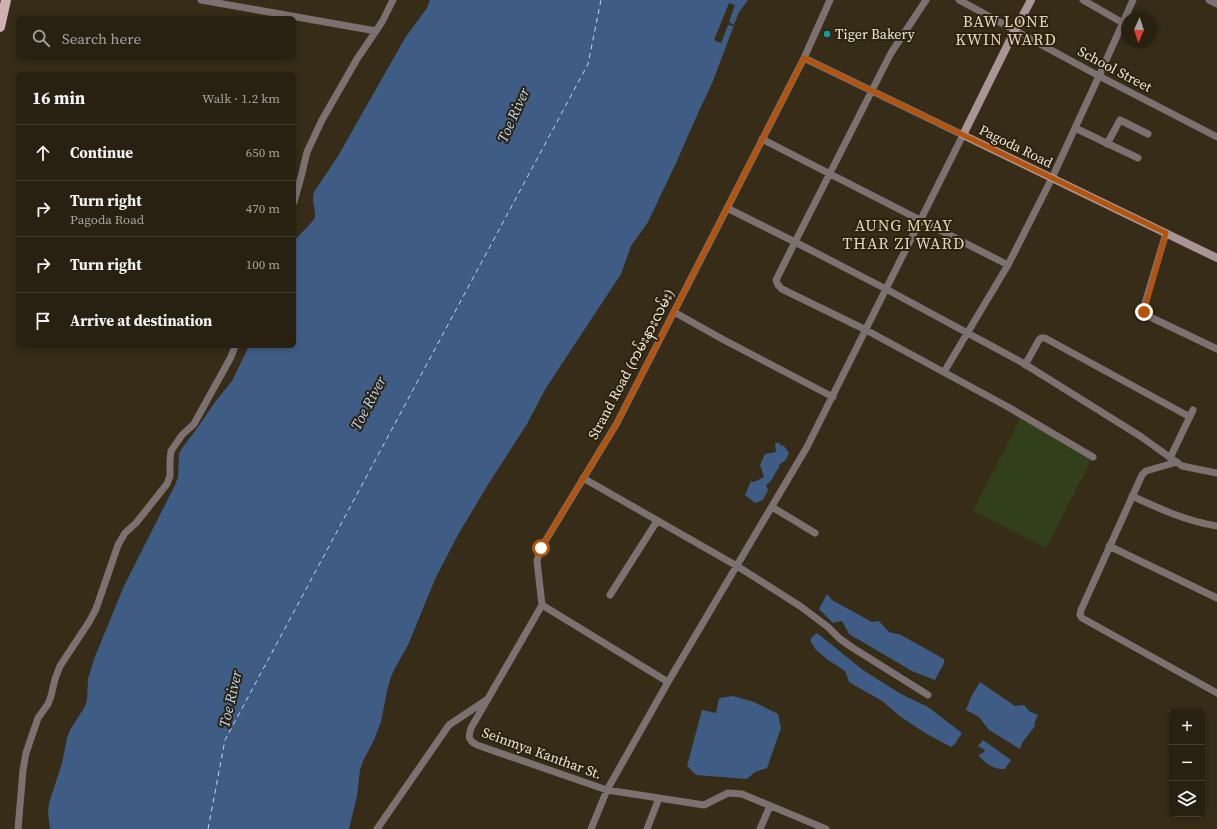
<!DOCTYPE html>
<meta charset="utf-8">
<style>
:root{--surface:#282111;--page:#30291a;--text:#f1f3f6;--muted:#a5a39f;--line:#443e31}
body{margin:0;font-family:"Source Serif 4","Noto Sans Myanmar",serif;background:var(--page);color:var(--text)}
.controls{position:absolute;right:12px;bottom:12px;display:grid;overflow:hidden;border-radius:6px;box-shadow:0 2px 6px #0003}
.controls button{width:36px;height:36px;display:grid;place-items:center;padding:0;border:0;border-bottom:1px solid var(--line);background:var(--surface);color:var(--text);font:20px sans-serif}
.compass{position:absolute;left:1121px;top:12px;width:36px;height:36px;border-radius:50%;background:var(--surface);box-shadow:0 2px 6px #0003;rotate:183deg}
.stop{position:absolute;width:12px;height:12px;margin:-9px;border:3px solid #b45309;border-radius:50%;background:#fff}
.stop.end{background:#b45309;border-color:#fff;box-shadow:0 1px 4px #0008}
.list{margin:0;padding:0;list-style:none}
h2{display:flex;justify-content:space-between;align-items:center;height:52px;margin:0;padding:0 16px;font-size:17px}
h2 small{font-size:13px;font-weight:400;color:var(--muted)}
.list li{display:grid;grid-template-columns:26px 1fr auto;gap:12px;align-items:center;box-sizing:border-box;height:56px;padding:0 16px;border-top:1px solid var(--line)}
.list b{display:block;font-size:15px;white-space:nowrap}
.list p{margin:0;font-size:13px;white-space:nowrap;color:var(--muted)}
.list em{font-size:13px;font-style:normal;color:var(--muted)}
.icon{flex:none;width:22px;height:22px;fill:none;stroke:currentColor;stroke-width:2;stroke-linecap:round;stroke-linejoin:round}
.map{position:relative;flex:none;width:1217px;height:829px;overflow:hidden}
.search{position:absolute;background:var(--surface);box-shadow:0 2px 6px #0003;left:16px;top:16px;width:280px;height:44px;display:flex;align-items:center;gap:10px;box-sizing:border-box;padding:0 14px;border-radius:6px;color:var(--muted);font-size:15px}
.panel{position:absolute;background:var(--surface);box-shadow:0 2px 6px #0003;left:16px;top:72px;width:280px;height:276px;border-radius:6px}
.map>svg:first-child{display:block}
.green{fill:#31401b}
.water{fill:#3e5c84}
.pier{fill:#362c17}
.lines{fill:none;stroke-linecap:round;stroke-linejoin:round}
.ferry{stroke:#b9d6fc;stroke-width:1;stroke-dasharray:5 4;stroke-linecap:butt}
.street{stroke:#7d7070;stroke-width:7}
.secondary{stroke:#aa9596;stroke-width:8}
.primary{stroke:#cdb1b3;stroke-width:10}
.route{stroke:#b45309;stroke-width:5}
.culture-dot{fill:#0f9aa8;stroke:#2c220d;stroke-width:1.5}
.labels{text-anchor:middle;dominant-baseline:central;stroke-width:4;stroke-linejoin:round;paint-order:stroke}
.poi-label{font-size:14px;fill:#ede6d9;stroke:#2c220d;text-anchor:start}
.street-label{font-size:14px;fill:#ede6d9;stroke:#2c220d}
.water-label{font-size:15px;font-style:italic;fill:#b9d6fc;stroke:#2c220d}
.quarter-label{font-size:16px;letter-spacing:1px;fill:#e3d5bc;stroke:#2c220d}
</style>
<div class="map">
<svg width="1217" height="829" viewBox="0 0 1217 829">
<rect width="100%" height="100%" fill="#362c17"/>
<path class="green" d="M1020,419l73,38 -47,91 -73,-37z"/>
<path class="water" d="M430,0h318l-9,12 -5,13 -21,56 -14,30 -23,52 -28,59 -17,24 -10,28 -75,114 -19,36 -38,59 -30,50 -23,44 -28,68 -14,25 -3,7 -4,14 -6,31 -7,18 -11,21 -3,9 -3,26 -8,33h-299l-2,-16 1,-10 13,-40 5,-25 3,-8 14,-22 3,-8 1,-21 6,-20 30,-73 51,-101 3,-8 1,-23 3,-6 16,-21 17,-25 17,-21 17,-35h45v-105c5,-7 19,-18 21,-24 1,-8 -4,-14 -1,-25l24,-36 67,-118 22,-30z
M775,443h5v2l4,1 5,7 -3,7 -7,5v3c-6,6 -4,11 -13,17l2,5 -5,10 -8,3 -10,-8 6,-14 3,1 10,-5 -4,-12 5,-11 11,-2z
M827,594l5,6 40,22 7,-1 10,11 12,3 43,24v4l-9,17 -23,-9 -63,-37 -7,-13 -9,2 -14,-14z
M817,633l46,37 38,24 27,13 34,26 -7,11 -4,3 -26,-14 -24,-16 -19,-16 -33,-19 -4,-11 -17,-11 -12,-10 -5,-8v-4z
M980,682l35,24 9,-1 5,6 9,4 -4,9 1,2 -13,17 -2,6 -31,-19 -10,-13 -13,-7 5,-13z
M733,696l21,6 24,12 3,14 -14,40 -12,4 -8,7 -51,-4 -9,-9 15,-56 14,3 3,-15z
M983,740l28,20 -6,9c-11,1 -20,-6 -27,-14l5,-2 2,-3 -7,-4z"/>
<path class="pier" d="M729,3l6,2 -6,17 5,3 -1,1 -5,-1 -7,18 -7,-3z"/>
<g class="lines">
<path class="ferry" d="M208,829l17,-89 363,-676 13,-64"/>
<path class="street" d="M201,0l175,31
M926,0l-35,53 -96,189 -19,38 2,5 4,4 84,41 142,77 85,50
M959,0l140,76 118,61
M1083,0l40,23
M1209,0l8,4
M1075,128l63,30
M762,139l246,126
M1107,144l13,-24 28,14
M294,202l7,-25 6,-25 15,-32 35,-61 25,-37 11,-22
M727,208l68,34 91,47 137,74 117,73 42,30 35,7
M1166,233l-23,77 3,5 71,34
M674,312l50,28 109,57
M1025,365l14,-25 2,-2h4l145,79
M944,372l64,-107 44,-87 47,-102 34,-76
M1170,458l23,-48
M1177,462l-31,9 -4,4 -61,135 -1,5 2,3 135,75
M583,478l154,88 63,40 28,21 12,12 13,9 75,47
M1132,496c28,13 54,25 85,30
M772,507l43,26
M1109,546l108,52
M610,595l47,-74
M542,605l126,77
M18,829l5,-59 3,-17 12,-35 10,-14 3,-8 4,-17 5,-13 29,-44 7,-13 22,-64 7,-12 11,-10 31,-39 3,-8v-16l1,-9 11,-16 12,-11 6,-11 31,-56 4,-11
M377,829l72,-104 39,-26
M591,829l16,-39 61,-108 139,-235 156,-312 -159,-77
M647,829l12,-31
M760,829l10,-23
M826,829l-84,-35 -14,-1 -24,12 -97,-15 -130,-45c-9,-5 -9,-8 -6,-17l71,-123 -5,-44 4,-13 76,-125 187,-365 26,-58"/>
<path class="secondary" d="M1031,0l-16,30 -52,105 254,123"/>
<path class="primary" d="M0,27l6,-27"/>
</g>
<g class="lines">
<path class="route" d="M541,548l76,-125 187,-365 362,175 -22,79"/>
</g>
<circle class="culture-dot" cx="827" cy="34" r="4"/>
<g class="labels">
<g class="poi-label">
<text x="835" y="34">Tiger Bakery</text>
</g>
<g class="street-label">
<text transform="translate(1115 69) rotate(28)">School Street</text>
<text transform="translate(1016 146) rotate(26)">Pagoda Road</text>
<text transform="translate(631 364) rotate(-62)">Strand Road (ကမ်းနားလမ်း)</text>
<text transform="translate(542 753) rotate(20)">Seinmya Kanthar St.</text>
</g>
<g class="water-label">
<text transform="translate(513 115) rotate(-66)">Toe River</text>
<text transform="translate(368 403) rotate(-62)">Toe River</text>
<text transform="translate(230 699) rotate(-77)">Toe River</text>
</g>
<g class="quarter-label">
<text x="1006" y="21">BAW LONE<tspan x="1006" dy="18">KWIN WARD</tspan></text>
<text x="904" y="225">AUNG MYAY<tspan x="904" dy="18">THAR ZI WARD</tspan></text>
</g>
</g>
</svg>
<div class="controls">
<button>+</button>
<button>−</button>
<button><svg class="icon" aria-label="layers" viewBox="0 0 24 24"><path d="M12 4l9 5-9 5-9-5zM3 14l9 5 9-5"/></svg></button>
</div>
<svg class="compass" viewBox="-18 -18 36 36"><path d="M0-13l5 13h-10z" fill="#e53935"/><path d="M0 13l5-13h-10z" fill="#a5a39f"/></svg>
<div class="stop" style="left:541px;top:548px"></div>
<div class="stop end" style="left:1144px;top:312px"></div>
<div class="search"><svg class="icon" aria-label="search" viewBox="0 0 24 24"><circle cx="10" cy="10" r="6"/><path d="M15 15l6 6"/></svg>Search here</div>
<section class="panel">
<h2>16 min<small>Walk · 1.2 km</small></h2>
<ul class="list">
<li><svg class="icon" aria-label="ahead" viewBox="0 0 24 24"><path d="M12 20V5M6 11l6-6 6 6"/></svg><div><b>Continue</b></div><em>650 m</em></li>
<li><svg class="icon" aria-label="right" viewBox="0 0 24 24"><path d="M7 20v-9h11M14 6l5 5-5 5"/></svg><div><b>Turn right</b><p>Pagoda Road</p></div><em>470 m</em></li>
<li><svg class="icon" aria-label="right" viewBox="0 0 24 24"><path d="M7 20v-9h11M14 6l5 5-5 5"/></svg><div><b>Turn right</b></div><em>100 m</em></li>
<li><svg class="icon" aria-label="arrive" viewBox="0 0 24 24"><path d="M6 21V4h12l-3 4 3 4H6"/></svg><div><b>Arrive at destination</b></div></li>
</ul>
</section>
</div>
